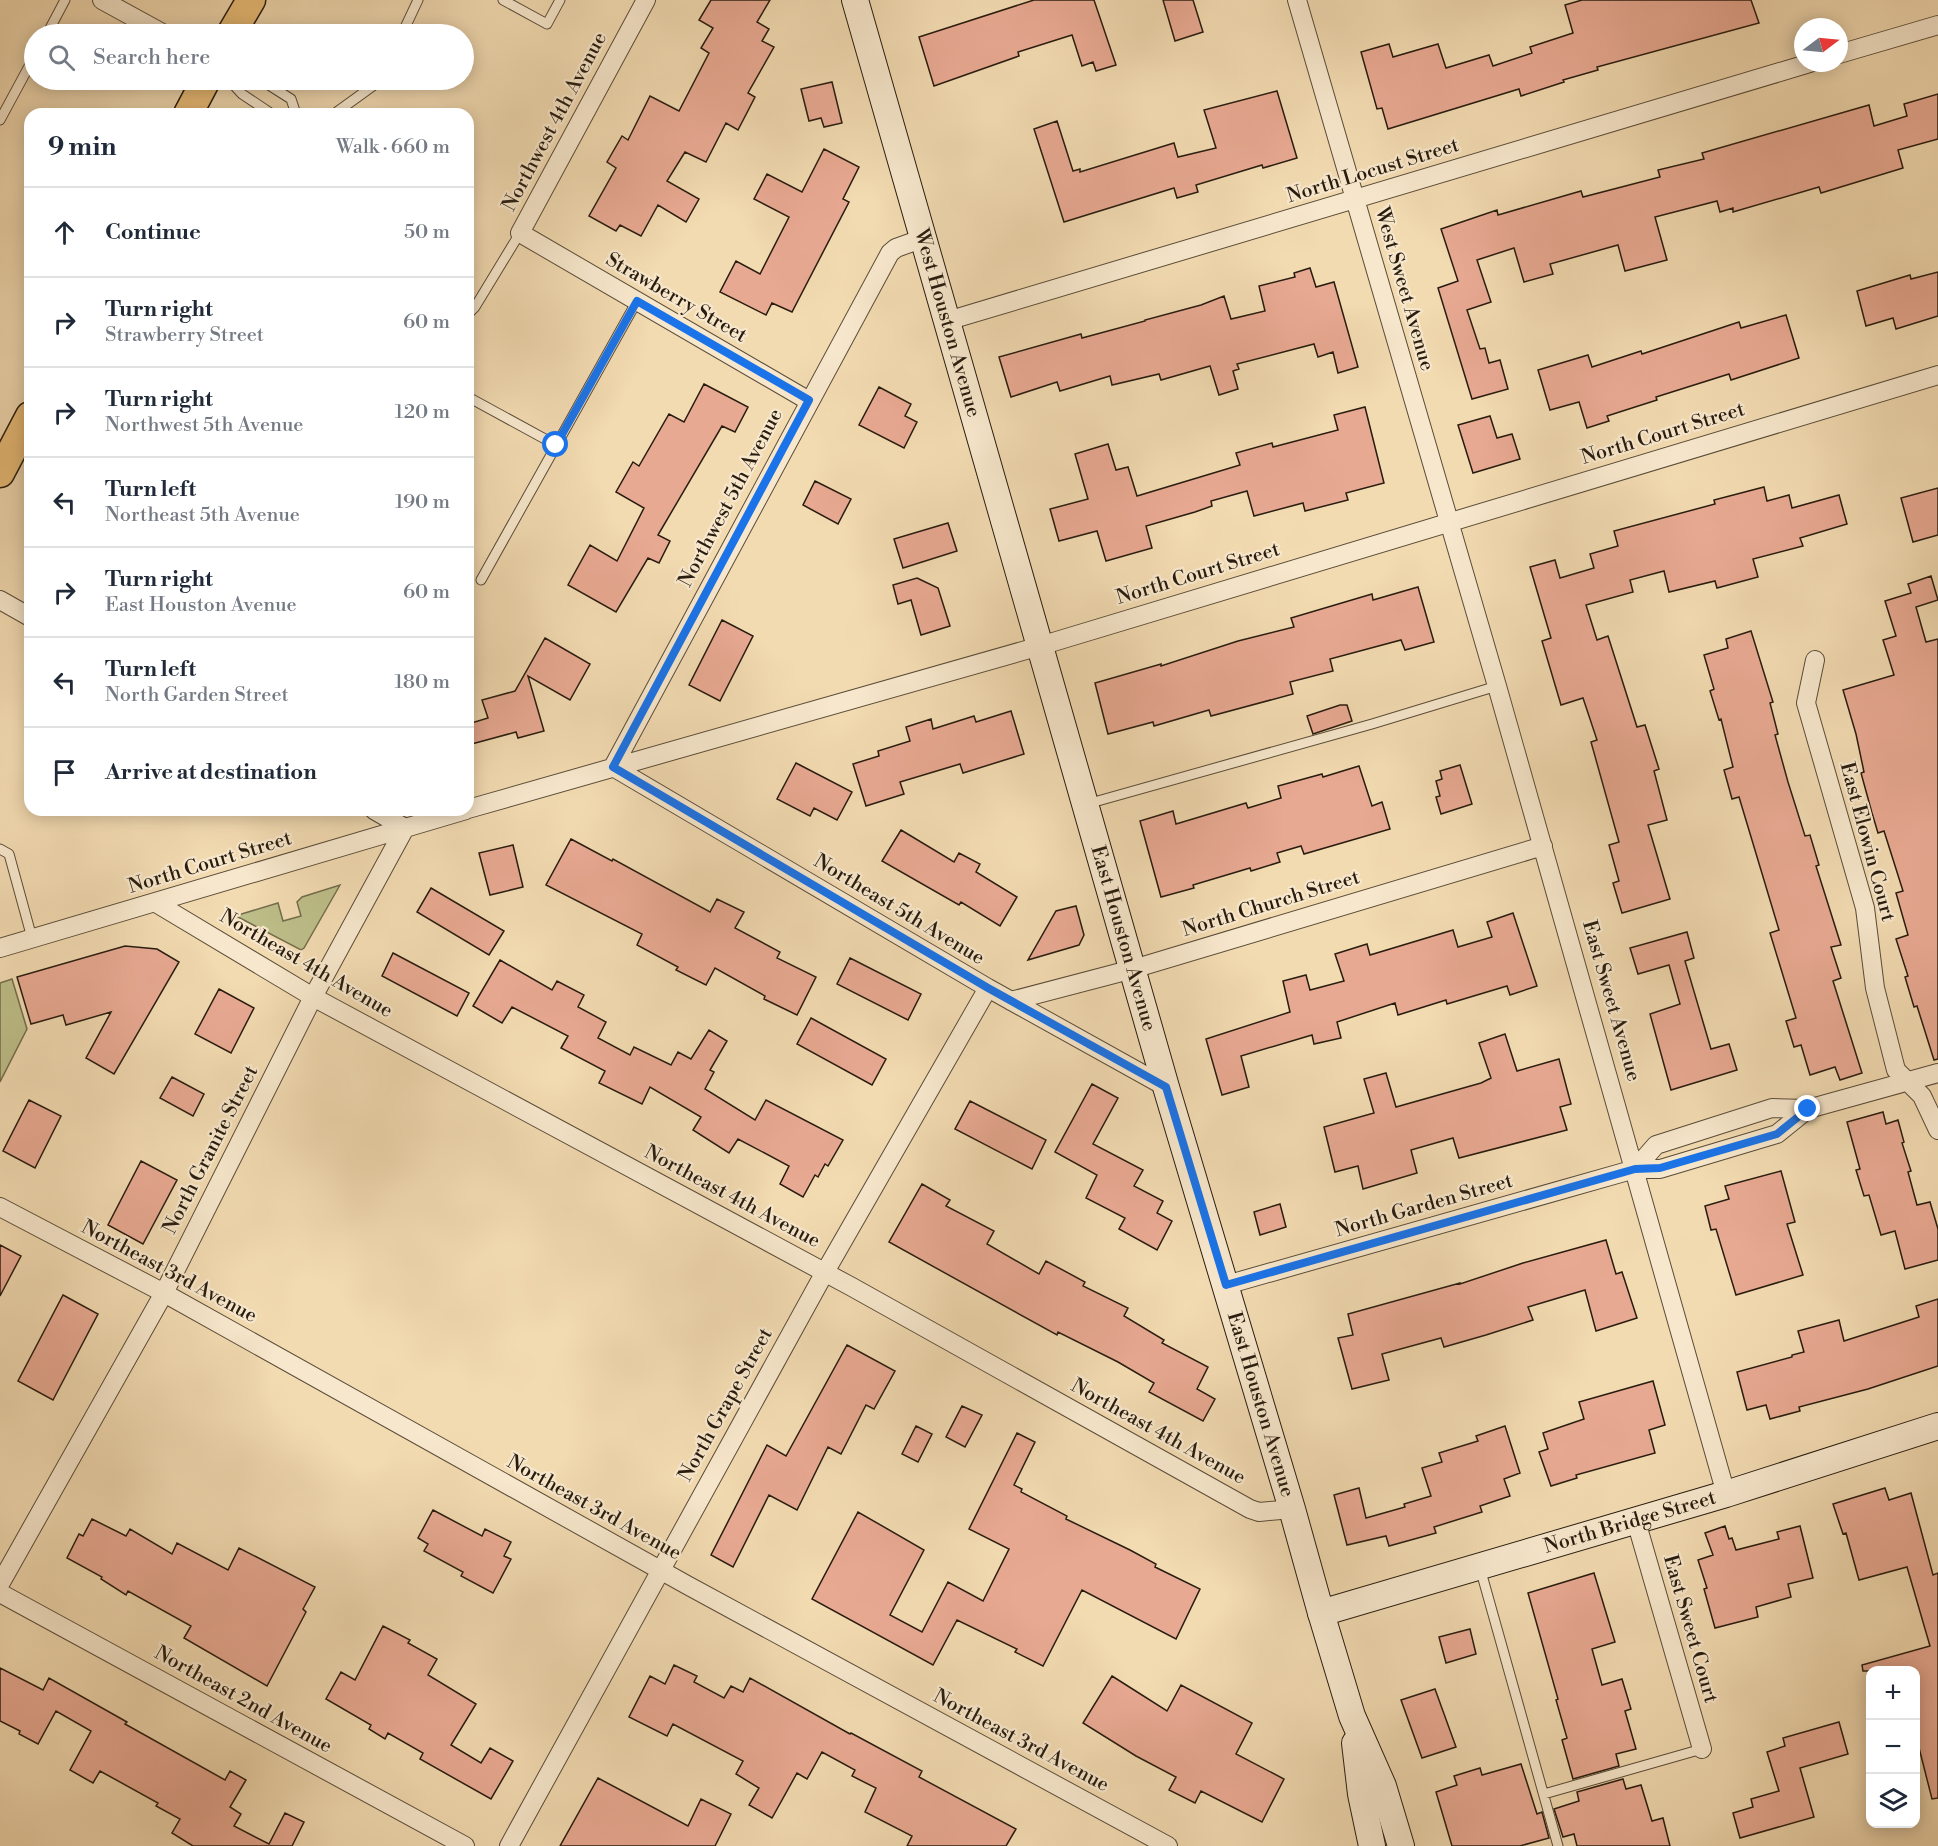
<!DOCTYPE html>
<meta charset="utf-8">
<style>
:root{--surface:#fff;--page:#f6f6f7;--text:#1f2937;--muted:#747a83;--line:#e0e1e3}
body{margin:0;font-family:"Libre Bodoni",serif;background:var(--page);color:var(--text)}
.controls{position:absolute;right:18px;bottom:18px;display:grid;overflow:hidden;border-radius:12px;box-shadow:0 3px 15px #0003}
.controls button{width:54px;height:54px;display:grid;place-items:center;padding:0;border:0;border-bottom:2px solid var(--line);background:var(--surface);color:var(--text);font:30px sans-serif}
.compass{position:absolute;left:1794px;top:18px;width:54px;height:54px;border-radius:50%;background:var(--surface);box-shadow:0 3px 15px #0003;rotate:74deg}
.stop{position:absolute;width:18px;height:18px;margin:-14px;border:4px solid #1a73e8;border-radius:50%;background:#fff}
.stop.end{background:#1a73e8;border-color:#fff;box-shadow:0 2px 6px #0008}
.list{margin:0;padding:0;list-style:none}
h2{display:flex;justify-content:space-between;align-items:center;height:78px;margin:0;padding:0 24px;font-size:26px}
h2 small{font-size:20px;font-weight:400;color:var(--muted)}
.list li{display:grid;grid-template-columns:39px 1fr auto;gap:18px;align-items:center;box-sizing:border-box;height:90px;padding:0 24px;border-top:2px solid var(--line)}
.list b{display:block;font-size:22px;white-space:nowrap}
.list p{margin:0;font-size:20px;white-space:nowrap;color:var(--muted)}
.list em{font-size:20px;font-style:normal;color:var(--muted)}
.icon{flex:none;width:33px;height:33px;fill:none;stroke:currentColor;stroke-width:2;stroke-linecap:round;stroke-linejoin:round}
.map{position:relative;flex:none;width:1938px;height:1846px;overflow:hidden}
.search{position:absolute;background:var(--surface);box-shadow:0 3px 15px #0003;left:24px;top:24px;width:450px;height:66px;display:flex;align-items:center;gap:15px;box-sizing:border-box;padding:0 21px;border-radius:33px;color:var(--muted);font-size:22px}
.panel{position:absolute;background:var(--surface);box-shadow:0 3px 15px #0003;left:24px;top:108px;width:450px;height:708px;border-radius:18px}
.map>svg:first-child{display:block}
.green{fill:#bdbe89;stroke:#726d4c;stroke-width:1.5}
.building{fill:#e8a992;stroke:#281c0f;stroke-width:1.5}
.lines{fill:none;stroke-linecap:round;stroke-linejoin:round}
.lane-casing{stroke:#5a4c38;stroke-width:11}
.street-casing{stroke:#5a4c38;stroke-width:20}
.secondary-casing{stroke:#281c0f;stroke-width:28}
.primary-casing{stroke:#281c0f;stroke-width:31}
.lane{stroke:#f7e7cc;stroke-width:9}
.street{stroke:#f7e7cc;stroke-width:18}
.secondary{stroke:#f7e7cc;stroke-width:26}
.primary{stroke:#e9bd78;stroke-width:28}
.route{stroke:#1a73e8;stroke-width:8}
.labels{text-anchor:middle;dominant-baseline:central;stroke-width:4.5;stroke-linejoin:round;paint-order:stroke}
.street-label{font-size:20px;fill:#281c0f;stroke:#f7e7cc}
</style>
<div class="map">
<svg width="1938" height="1846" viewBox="0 0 1938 1846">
<rect width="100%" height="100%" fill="#f2dab1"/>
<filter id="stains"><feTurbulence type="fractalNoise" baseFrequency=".00333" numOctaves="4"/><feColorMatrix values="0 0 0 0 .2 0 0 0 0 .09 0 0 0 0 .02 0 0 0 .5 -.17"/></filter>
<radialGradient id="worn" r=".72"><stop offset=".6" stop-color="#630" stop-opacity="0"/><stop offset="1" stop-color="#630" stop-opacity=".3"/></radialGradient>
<path class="green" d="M340,885l-36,63 -3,2 -63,-33v-2l40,-12 5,18 18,-5 -4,-14 5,-5z
M12,979l15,50 -27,53v-99z"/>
<path class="building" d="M711,0h59l-13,22 12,7 -7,12 12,6 -26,46 7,4 -17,33 -12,-7 -20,39 -21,-10 -18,29 32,18 -13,23 -28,-17 -17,31 -21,-11 -4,6 -27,-15 27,-48 -9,-6 15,-26 6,4 22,-44 29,15 30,-58 -8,-5 12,-20 -14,-8z
M1034,0h60l22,65 -20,6 -3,-9 -11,4 -10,-31 -54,17 1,4 -85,30 -15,-49z
M1163,0h30l10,32 -28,9z
M1582,0h169l8,23 -162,44 1,3 -35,10 1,2 -43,14 -2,-7 -131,40 -6,-21 -5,1 -16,-57 28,-8 4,13 45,-13 8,24 43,-13 4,11 39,-13 -2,-6 43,-14 -8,-28z
M832,82l10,41 -18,4 -3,-9 -12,3 -8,-32z
M1277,91l20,67 -34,10 -1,-3 -66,20 2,7 -21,6 -3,-10 -110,34 -30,-93 23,-8 16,50 7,-2v3l94,-29 4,14 38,-9 -12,-38z
M1938,94v45l-40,11 5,18 -82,25 -2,-6 -86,25v-4l-13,4 -3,-11 -62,16 12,43 -42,11 -7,-26 -68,19 3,10 -29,8 -10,-34 -37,12 14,42 -24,8 13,39 5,-1 4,15 11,-3 8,29 -36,10 -34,-111 20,-7 -17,-52 56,-19 1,5 83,-24 2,6 77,-20 -2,-7 46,-11 -2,-6 167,-48 5,21 33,-10 -3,-12z
M824,149l35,18 -16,32 6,3 -57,110 -20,-9 -6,12 -46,-23 16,-31 24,13 29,-57 -35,-18 13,-25 35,18z
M1310,268l6,19 18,-5 24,85 -20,6 -5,-21 -15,5 -4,-13 -77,20 2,5 -6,2 5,18 -19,6 -9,-29 -49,14 -2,-6 -47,11 -2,-9 -50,15 -3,-9 -46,15 -12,-40 82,-23 1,4 63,-17v-1l56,-15 23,-9 7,23 34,-8 -6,-25 36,-9 -1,-4z
M1938,272v44l-42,13 -3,-11 -27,8 -9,-35 53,-16 1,4z
M1786,315l13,43 -68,22 -2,-6 -73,23 1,3 -50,16 2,5 -22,7 -8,-26 -29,8 -12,-40 50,-15 4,12 49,-16 1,3 97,-32 2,6z
M704,384l44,23 -13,25 -13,-6 -64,109 12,6 -11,22 -11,-5 -32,54 -48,-27 22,-40 27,16 27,-53 -28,-16 17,-30 6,4 30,-52 15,8z
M879,387l32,17 -6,12 12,6 -13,26 -45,-23z
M1365,407l19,76 -38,10 2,7 -43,11 -2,-8 -49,13 -7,-25 -36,10 1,5 -17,6 -49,14 6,22 -46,13 -9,-30 -38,10 -9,-32 38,-10 -13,-45 33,-10 8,26 12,-3 9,29 103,-31 -4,-12 36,-10 1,4 65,-17 -4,-15z
M1490,416l7,22 15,-4 8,25 -47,14 -15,-48z
M815,481l36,18 -13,25 -35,-19z
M1764,487l3,14 22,-6 3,13 47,-13 8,29 -47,14 3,8 -50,13 5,18 -41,11 -2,-7 -46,11 -5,-21 -34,9 3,12 -47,13 11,35 11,-4 29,91 8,-2 14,44 -5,2 13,49 -19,5 22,74 -48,14 -9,-30 6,-2 -10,-36 10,-3 -28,-100 6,-2 -14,-42 -22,7 -19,-64 9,-3 -21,-71 25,-7 5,18 34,-10 -4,-14 28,-8 -4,-15 101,-27 -1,-4z
M1938,488v47l-25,7 -12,-44z
M948,523l9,28 -54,17 -9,-29z
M1931,576l7,24 -22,7 10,35 12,-3v420l-4,1 -17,-54 -3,1 -9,-30 3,-1 -12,-37 12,-4 -12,-42 7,-2 -19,-60 -6,2 -6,-20 -11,-40 3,-1 -8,-38 -13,-44 51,-15 -11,-35 13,-4 -11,-35 26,-8 -3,-9z
M917,578l21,10 12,38 -29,9 -10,-35 -13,4 -5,-19z
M1418,587l16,55 -29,8 -4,-10 -71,19 3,12 -43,11 3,12 -82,22 -2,-6 -55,16 -1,-4 -45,12 -13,-51 66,-19v2l77,-25 56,-14 -3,-9 81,-24 1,6z
M722,620l31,16 -33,65 -31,-16z
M1751,631l22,71 -3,1 8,31 -3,1 13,47 17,54 5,-1 9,30 -3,1 25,79 -10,2 10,31 -8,3 29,92 -22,7 -5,-13 -25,8 -9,-30 -7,2 -8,-26 10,-3 -26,-85 9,-3 -40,-133 -7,2 -8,-29 9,-3 -12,-48 -2,1 -9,-29 4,-2 -10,-34 24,-7 -2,-9z
M545,638l45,26 -20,36 -42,-24 16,55 -26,7 -2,-6 -48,13v-21l20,-6 -6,-18 33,-9z
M1340,705h7l5,16 -39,13 -6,-18z
M1011,711l13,43 -61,19 -3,-9 -60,18 4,12 -38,12 -13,-42 26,-8 -1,-5 32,-10 -4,-14 25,-8 2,10 41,-13 2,6z
M796,763l56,29 -15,28 -23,-12 -4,8 -33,-17z
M1460,765l12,39 -31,10 -5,-17 4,-1 -4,-15 6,-2 -2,-8z
M1359,766l13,40 10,-4 8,27 -86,25 -3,-8 -24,7 3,9 -29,9 -1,-3 -57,17 1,3 -33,9 -21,-76 33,-10 3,13 70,-21 2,5 33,-10 -3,-12 44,-12 1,3z
M901,830l53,32 5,-9 21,11 -4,8 41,25 -17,29 -39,-24 -2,3 -77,-44z
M571,839l41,22 1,-2 97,53 7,-13 27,13 -9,16 45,24 -3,6 39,19 -19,38 -33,-16 1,-3 -50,-28 -9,17 -30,-15 2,-3 -41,-22 5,-11 -96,-49z
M513,845l10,42 -33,8 -11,-42z
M431,888l73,43 -15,24 -72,-43z
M1076,906l8,29 -5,10 -51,15 28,-49z
M1513,913l24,73 -27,9 -3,-9 -60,18 -1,-4 -48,15 -3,-12 -58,19 4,16 -27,6 -2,-9 -71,21 8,31 -27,8 -16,-56 84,-27 -7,-31 23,-6 4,15 34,-9 -9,-27 32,-10 3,11 83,-25 5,17 34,-10 -5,-15z
M1687,932l7,26 -9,3 26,88 18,-5 8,26 -66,20 -21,-76 30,-10 -11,-39 -31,9 -8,-26z
M125,946l32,3 22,13 -65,112 -28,-16 25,-46 -45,13 -3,-10 -32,9 -14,-47z
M393,953l76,40 -12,23 -75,-40z
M850,958l71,36 -13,26 -71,-36z
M500,960l52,30 5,-9 27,14 -6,12 28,15 -8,16 32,17 4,-8 37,18 7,-13 13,7 18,-29 18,11 -17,29 4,2 -9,17 50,31 11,-20 77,40 -15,26 -3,-2 -7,13 -3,-2 -12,22 -23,-13 9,-18 -51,-27 -9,14 -36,-23 8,-13 -51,-30 -8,17 -43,-21 6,-12 -44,-23 7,-12 -56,-29 -10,16 -29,-17z
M219,989l35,19 -23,45 -36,-19z
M811,1018l75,41 -14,26 -75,-41z
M1505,1034l12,37 42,-12 12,45 -11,3 7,23 -108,28 -6,-20 -42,12 6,23 -54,16 -5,-23 -23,6 -11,-45 50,-14 -10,-34 22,-6 10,34 85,-24 10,-5 -12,-35z
M172,1077l32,17 -11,22 -33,-18z
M1092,1084l26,14 -25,46 50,26 -9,16 29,15 -6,12 15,8 -15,29 -38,-21 6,-11 -39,-20 11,-23 -42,-23z
M29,1100l32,16 -26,52 -32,-17z
M970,1101l76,39 -14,29 -77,-40z
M1883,1112l3,12 12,-4 6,22 -2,1 9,28 -3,1 9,33 13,-3 8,27v31l-33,9 -10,-38 -14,4 -12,-40 -5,1 -8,-26 4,-1 -13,-47z
M141,1161l36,19 -34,64 -35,-19z
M1781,1171l14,51 -8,2 16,51 -67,20 -20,-66 -5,1 -6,-24 24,-7 -4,-13z
M922,1184l28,16 -4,6 48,25 -7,13 52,30 7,-13 39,21 -2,4 45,22 -4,8 40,24 -2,3 46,24 -11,22 18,10 -12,22 -54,-29 5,-9 -36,-21 -60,-30 -1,3 -168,-93z
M1280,1204l6,23 -26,8 -6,-23z
M1606,1240l10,34 6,-2 15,46 -41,13 -11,-41 -57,17 5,13 -47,15 -42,12 -3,-9 -59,16 7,26 -37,9 -14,-51 15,-3 -5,-21 112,-31v1l63,-21z
M0,1245l21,11 -21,40z
M63,1295l35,19 -45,86 -35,-19z
M1938,1299v67l-70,23 -69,18 1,4 -30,8 -4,-14 -19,5 -10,-38 55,-15v-2l12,-3 -6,-21 41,-11 5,21 75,-24 -3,-11z
M847,1345l48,26 -21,38 -8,-4 -25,49 -13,-7 -31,63 -28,-15 -36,72 -22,-12 56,-110 19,11z
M1653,1381l12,44 -16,5 6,23 -79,22 1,3 -26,8 -12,-34 9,-3 -5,-16 41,-14 -5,-17z
M962,1406l20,9 -17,32 -19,-10z
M916,1426l16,8 -14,28 -16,-8z
M1505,1426l15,47 -16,6 6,17 -30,10 2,6 -48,15 2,6 -47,13 -3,-10 -39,9 -13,-50 25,-7 7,30 39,-11 -1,-3 27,-8 -9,-28 20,-6 -3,-9 39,-12 -2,-5z
M1017,1433l18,9 -21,43 8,4 -1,3 46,24 -1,3 64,31 26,14 -1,3 45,22 -24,50 -94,-49 -39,76 -28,-14 2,-3 -60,-29 -24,45 -121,-66 46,-87 66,38 -34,65 32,17 26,-50 35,19 26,-52 -40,-20z
M1885,1488l4,12 22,-7 22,82 5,-2v225l-6,1 -16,-63v-65h-53l-1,-6 68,-19 -23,-79 -48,13 -13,-47 -3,1 -10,-30z
M433,1510l49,26 3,-7 26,13 -7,14 7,3 -18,34 -32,-17 2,-4 -39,-21 4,-7 -10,-6z
M92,1519l34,17 4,-7 42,25 5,-11 51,27 11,-22 76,39 -12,22 3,3 -39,74 -83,-48 7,-12 -63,-35 -2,4 -25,-16 1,-2 -35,-19 12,-24 4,2z
M1725,1526l4,13 3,-1 4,12 43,-11 -2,-7 23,-6 13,52 -25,6 3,13 -35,10 2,10 -43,11 -11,-39 3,-1 -9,-28 15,-5 -8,-22z
M1594,1573l21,69 -23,7 10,36 20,-6 9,30 -6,2 11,38 -20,5 3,12 -46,13 -11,-39 5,-2 -11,-38 2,-1 -30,-106z
M383,1626l27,14 -2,3 29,16 -9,16 48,29 -25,41 30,18 9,-15 23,13 -22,38 -71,-40 3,-6 -35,-20 -3,6 -16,-10 2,-4 -45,-26 15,-27 14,8z
M1470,1629l6,25 -30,9 -7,-26z
M674,1665l23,11 -3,6 30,16 7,-12 12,6 7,-14 100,56 1,-1 71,38 -3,6 97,52 -10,17h-99l5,-10 -47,-24 11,-24 -24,-12 3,-6 -33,-18 -15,27 -10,-6 -25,45 -23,-13 10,-17 -23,-14 7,-13 -70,-37 -6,12 -38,-19 21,-41 15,8z
M0,1668l43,22 6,-12 78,44 -2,2 100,56 5,-9 16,9 -16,27 11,7 -7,12 35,18 16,-31 19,9 -12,24h-99l-21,-13 8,-14 -24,-13 2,-3 -58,-32 -7,12 -23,-13 21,-39 -35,-20 -18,33 -19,-10 1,-3 -20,-10z
M1112,1676l55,35 14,-26 71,38 -16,31 48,25 -22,43 -61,-31 -6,12 -26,-13 7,-13 -40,-21 -53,-33z
M1435,1689l21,58 -34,11 -21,-58z
M1839,1722l9,32 -48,14 14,49 -74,21 -7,-25 20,-6 -2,-8 28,-8 -12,-39 18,-6 -2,-8z
M1521,1764l16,50 5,-2 7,26 -29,8h-68l-16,-54 21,-7 -3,-9 26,-8 2,7z
M598,1778l90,48 13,-27 30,15 -16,32h-155z
M1623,1779l3,10 15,-4 11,36 11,-3 7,28h-93l-3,-12 -11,3 -9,-28 25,-8 -2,-9z"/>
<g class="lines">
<g class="lane-casing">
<path id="lane" d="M503,0l44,24 13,-24
M47,34l18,-34
M402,34l16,-34
M229,80l13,14 30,20
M261,80l30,19 5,15
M334,114l47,-34
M0,120l34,-63
M468,314l7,-7 45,-74
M468,397l88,48
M481,580l156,-279
M1087,804l285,-80 125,-38
M0,849l9,5 23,84
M1480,1568l78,278
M1544,1794l158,-45"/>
</g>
<g class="street-casing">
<path id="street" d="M102,0l62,34
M646,0l-126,233 289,168
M1297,0l200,686 229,808
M1839,54l99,-29
M924,238l-28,10 -6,5 -277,514 375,221 178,99
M947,321l863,-258
M0,600l30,17
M1815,660l-9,43 59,205 10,80 21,82 26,26 16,34
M468,809l572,-163 898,-271
M156,903l157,94 539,290 398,222 9,3 33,-3
M0,948l466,-138
M1011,1001l122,-32 410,-123
M1635,1169l21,-24 116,-37 36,1 130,-36
M0,1207l164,86 523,292 481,261
M1226,1285l409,-116h25l117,-35 31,-25
M1636,1521l66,228
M0,1584l164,-291 149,-296 92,-169 -31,-18
M0,1593l465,253
M509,1846l316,-574 163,-284"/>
</g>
<g class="secondary-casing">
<g id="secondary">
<path id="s1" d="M855,0l311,1087 126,422 29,104 31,103 31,70 18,60"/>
<path id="s2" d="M1321,1613l405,-119 212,-68"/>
<path d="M1355,1743l6,51 11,52"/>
</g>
</g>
<g class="primary-casing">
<path id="primary" d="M231,34l20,-34
M188,114l18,-34
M0,473l30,-57"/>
</g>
<use href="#lane" class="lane"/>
<use href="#street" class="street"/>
<use href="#secondary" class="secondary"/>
<use href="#primary" class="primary"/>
</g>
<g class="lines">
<path class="route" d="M556,445l81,-144 172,99 -196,367 375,221 178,99 60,198 409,-116 25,-1 117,-34 31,-25"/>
</g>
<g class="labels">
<g class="street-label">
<text transform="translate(555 122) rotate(-62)">Northwest 4th Avenue</text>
<text transform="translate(1373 171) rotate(-17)">North Locust Street</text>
<text transform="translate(1404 289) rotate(74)">West Sweet Avenue</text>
<text transform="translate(676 298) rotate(30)">Strawberry Street</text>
<text stroke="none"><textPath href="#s1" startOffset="336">West Houston Avenue</textPath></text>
<text transform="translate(1663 434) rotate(-17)">North Court Street</text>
<text transform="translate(731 498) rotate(-62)">Northwest 5th Avenue</text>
<text transform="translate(1198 574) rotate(-17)">North Court Street</text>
<text transform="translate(1867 842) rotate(75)">East Elowin Court</text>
<text transform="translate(210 863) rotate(-17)">North Court Street</text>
<text transform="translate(1271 904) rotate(-17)">North Church Street</text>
<text transform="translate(899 910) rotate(31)">Northeast 5th Avenue</text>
<text stroke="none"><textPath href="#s1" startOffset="976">East Houston Avenue</textPath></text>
<text transform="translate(306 964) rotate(30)">Northeast 4th Avenue</text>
<text transform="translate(1611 1001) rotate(74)">East Sweet Avenue</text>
<text transform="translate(211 1150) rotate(-63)">North Granite Street</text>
<text transform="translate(732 1197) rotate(28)">Northeast 4th Avenue</text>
<text transform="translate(1424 1206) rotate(-16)">North Garden Street</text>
<text transform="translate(169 1272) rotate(28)">Northeast 3rd Avenue</text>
<text transform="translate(726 1405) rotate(-61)">North Grape Street</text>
<text stroke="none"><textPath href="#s1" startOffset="1462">East Houston Avenue</textPath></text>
<text transform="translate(1158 1432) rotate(29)">Northeast 4th Avenue</text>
<text transform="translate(594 1508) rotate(29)">Northeast 3rd Avenue</text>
<text stroke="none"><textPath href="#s2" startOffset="322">North Bridge Street</textPath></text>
<text transform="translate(1690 1629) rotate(74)">East Sweet Court</text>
<text transform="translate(243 1700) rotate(29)">Northeast 2nd Avenue</text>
<text transform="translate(1021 1741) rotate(28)">Northeast 3rd Avenue</text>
</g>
</g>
<rect width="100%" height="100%" filter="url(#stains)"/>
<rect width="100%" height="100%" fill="url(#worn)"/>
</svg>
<div class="controls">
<button>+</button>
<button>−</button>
<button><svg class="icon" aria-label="layers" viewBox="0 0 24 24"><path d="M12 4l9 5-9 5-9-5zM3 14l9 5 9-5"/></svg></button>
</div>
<svg class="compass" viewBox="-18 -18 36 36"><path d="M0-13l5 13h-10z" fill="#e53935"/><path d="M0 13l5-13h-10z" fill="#747a83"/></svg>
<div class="stop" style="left:556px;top:445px"></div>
<div class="stop end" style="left:1808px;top:1109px"></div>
<div class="search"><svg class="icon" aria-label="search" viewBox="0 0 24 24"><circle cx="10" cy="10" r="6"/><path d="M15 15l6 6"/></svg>Search here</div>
<section class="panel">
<h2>9 min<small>Walk · 660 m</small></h2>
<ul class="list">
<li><svg class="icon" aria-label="ahead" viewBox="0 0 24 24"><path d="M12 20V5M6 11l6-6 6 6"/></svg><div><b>Continue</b></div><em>50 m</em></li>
<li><svg class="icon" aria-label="right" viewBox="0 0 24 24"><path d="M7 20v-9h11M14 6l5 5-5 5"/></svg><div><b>Turn right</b><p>Strawberry Street</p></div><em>60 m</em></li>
<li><svg class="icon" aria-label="right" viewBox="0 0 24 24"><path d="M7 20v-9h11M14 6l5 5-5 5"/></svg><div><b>Turn right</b><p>Northwest 5th Avenue</p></div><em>120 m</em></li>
<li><svg class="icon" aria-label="left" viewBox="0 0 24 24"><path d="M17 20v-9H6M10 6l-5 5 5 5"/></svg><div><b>Turn left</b><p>Northeast 5th Avenue</p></div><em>190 m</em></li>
<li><svg class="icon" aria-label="right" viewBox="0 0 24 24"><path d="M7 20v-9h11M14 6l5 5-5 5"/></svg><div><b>Turn right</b><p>East Houston Avenue</p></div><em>60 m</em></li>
<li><svg class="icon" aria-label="left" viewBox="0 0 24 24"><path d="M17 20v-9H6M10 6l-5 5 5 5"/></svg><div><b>Turn left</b><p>North Garden Street</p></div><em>180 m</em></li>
<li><svg class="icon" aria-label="arrive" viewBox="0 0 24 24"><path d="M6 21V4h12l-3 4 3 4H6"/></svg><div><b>Arrive at destination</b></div></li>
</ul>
</section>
</div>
